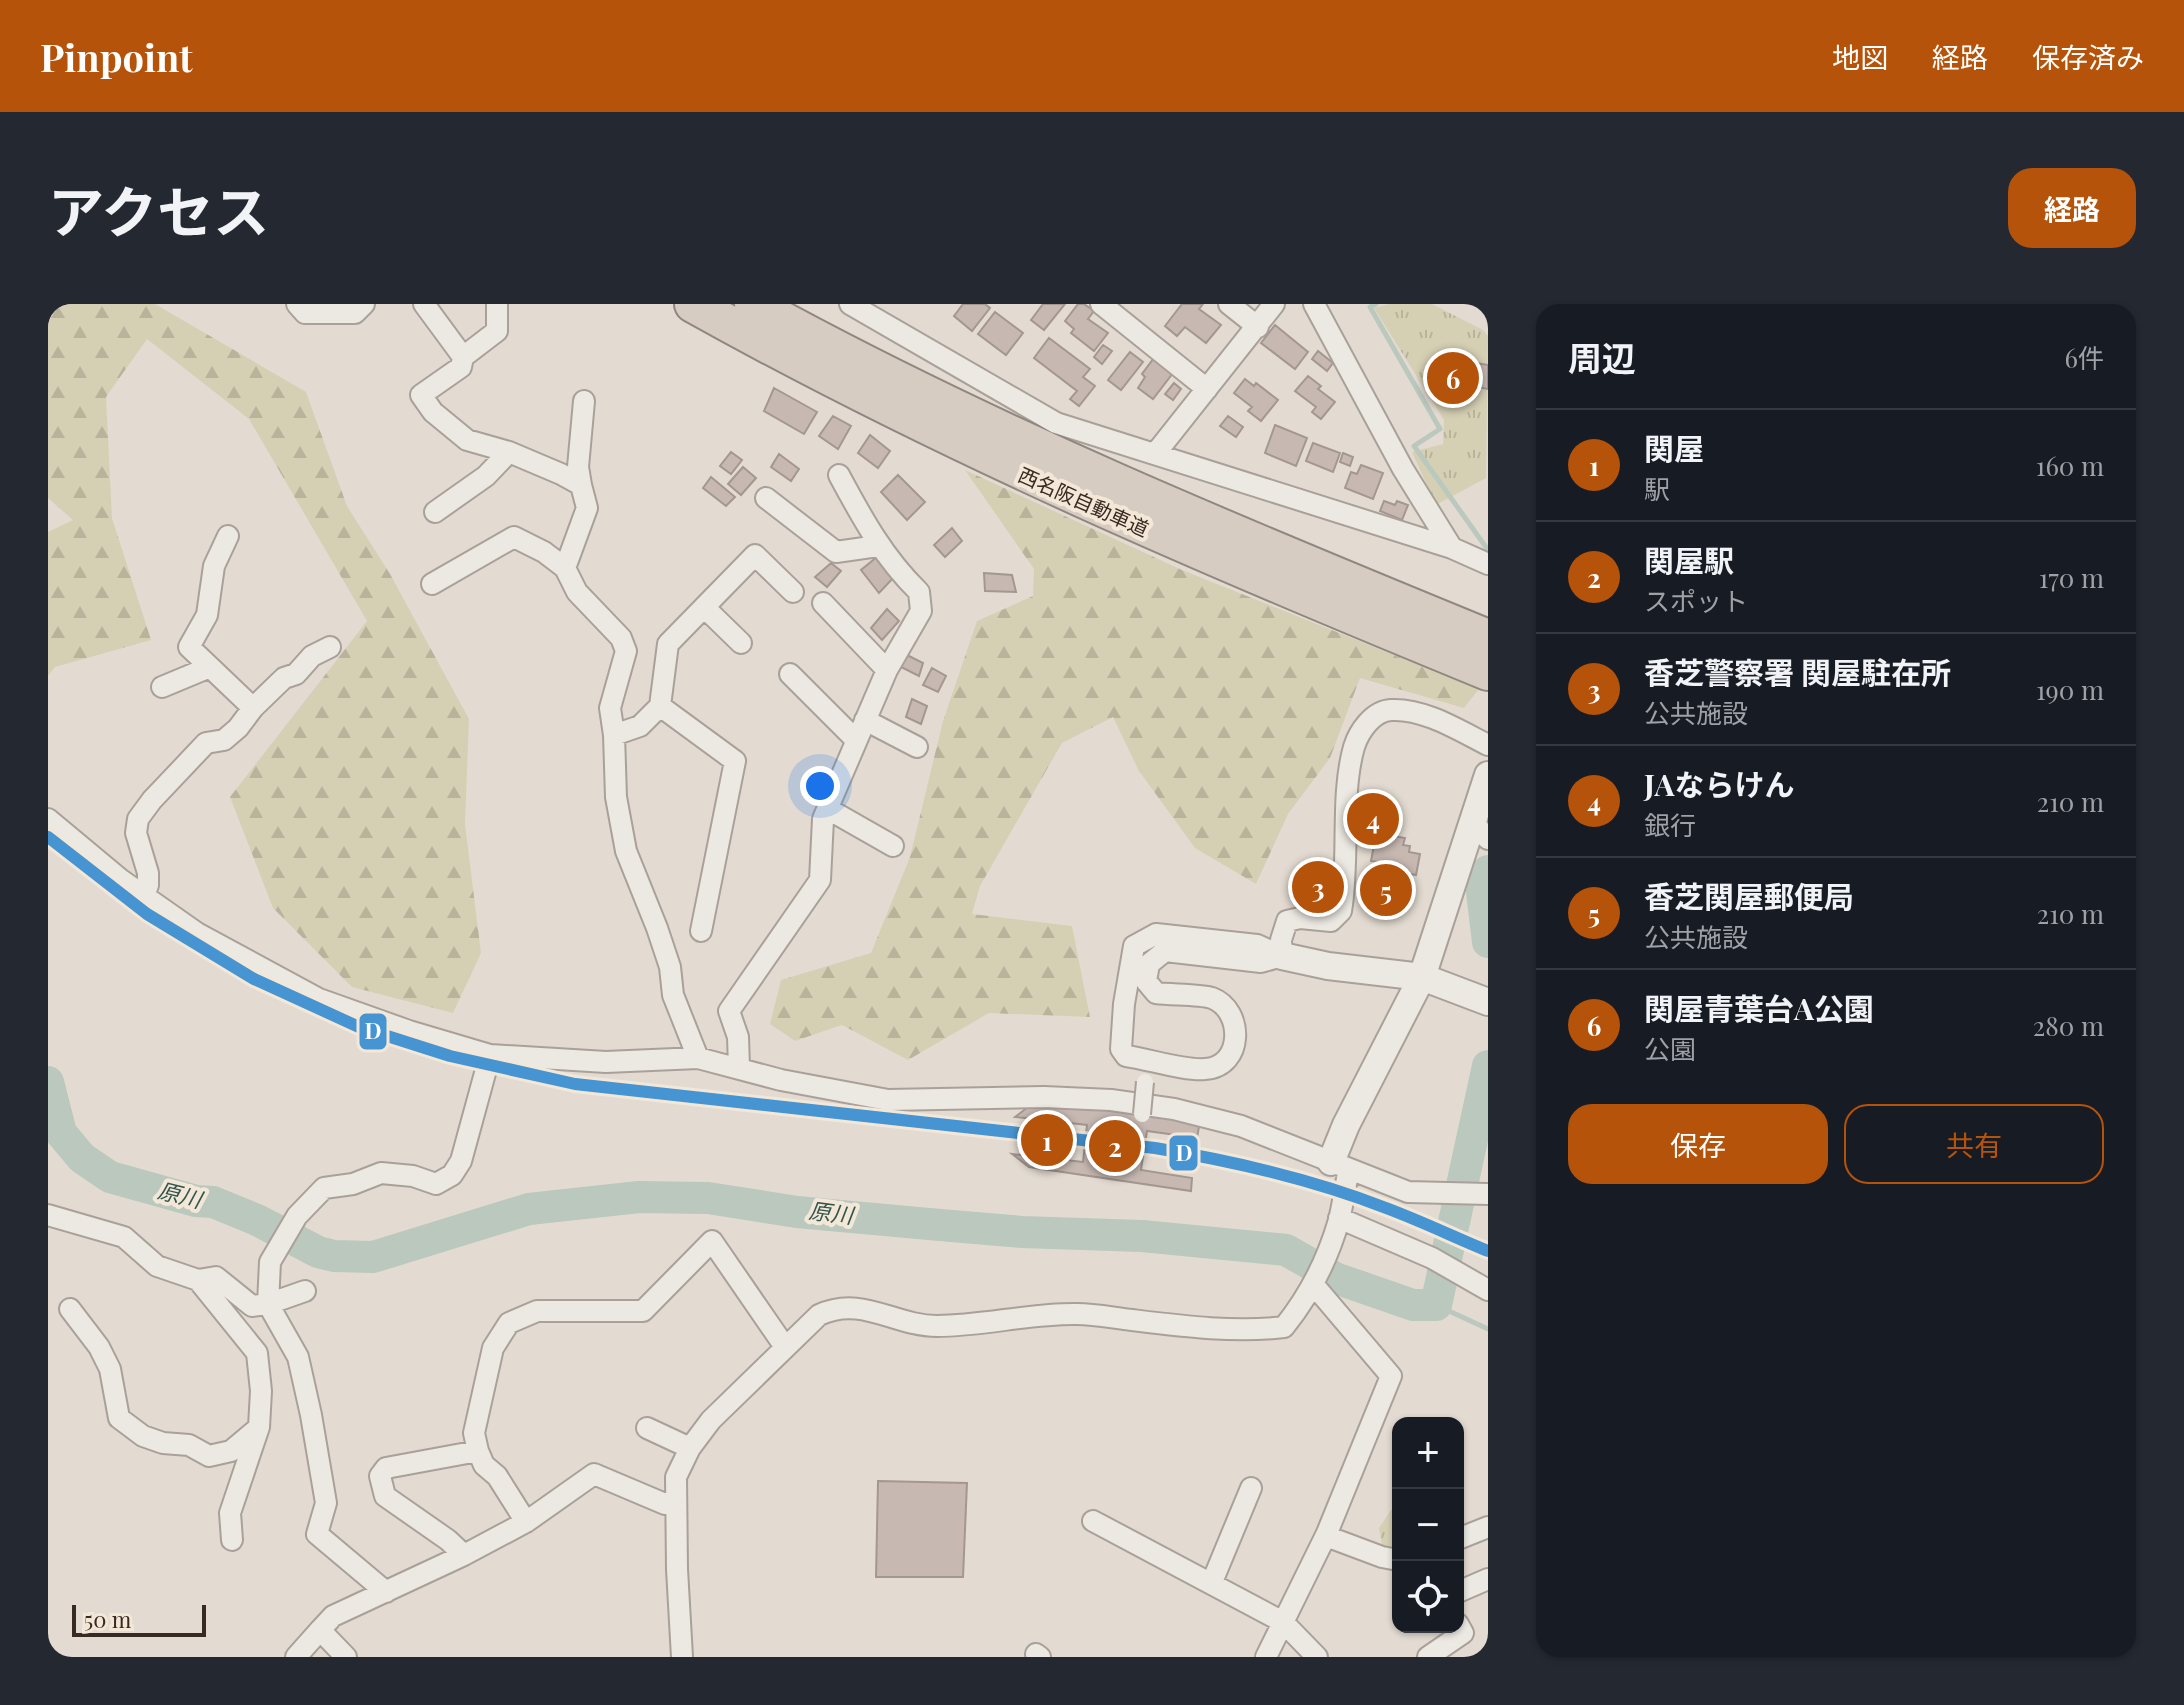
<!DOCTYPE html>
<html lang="ja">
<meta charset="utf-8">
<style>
:root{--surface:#171b24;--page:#242831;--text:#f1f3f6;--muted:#9ea1a6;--line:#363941;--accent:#b45309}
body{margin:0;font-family:"Playfair Display","Noto Sans JP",serif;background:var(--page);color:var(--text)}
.controls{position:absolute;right:24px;bottom:24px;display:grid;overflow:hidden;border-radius:16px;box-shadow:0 2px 6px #0004}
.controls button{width:72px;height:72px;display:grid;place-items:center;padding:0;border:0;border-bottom:2px solid var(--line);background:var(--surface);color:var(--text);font:40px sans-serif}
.scale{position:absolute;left:24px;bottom:20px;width:134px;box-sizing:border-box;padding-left:8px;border:4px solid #382921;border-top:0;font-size:22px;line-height:28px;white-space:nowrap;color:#382921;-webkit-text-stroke:6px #f3e7d8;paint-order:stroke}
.you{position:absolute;left:772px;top:482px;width:28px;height:28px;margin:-20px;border:6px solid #fff;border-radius:50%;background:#1a73e8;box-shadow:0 0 0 12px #1a73e833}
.badge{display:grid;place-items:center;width:52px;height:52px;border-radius:50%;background:var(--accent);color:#fff;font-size:26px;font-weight:700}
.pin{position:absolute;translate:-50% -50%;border:4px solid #fff;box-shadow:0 2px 8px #0006}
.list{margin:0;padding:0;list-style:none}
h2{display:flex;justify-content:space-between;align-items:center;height:104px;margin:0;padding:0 32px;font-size:34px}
h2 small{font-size:26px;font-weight:400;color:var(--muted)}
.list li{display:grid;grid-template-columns:52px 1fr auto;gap:24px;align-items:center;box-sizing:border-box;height:112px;padding:0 32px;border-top:2px solid var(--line)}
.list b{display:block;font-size:30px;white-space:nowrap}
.list p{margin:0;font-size:26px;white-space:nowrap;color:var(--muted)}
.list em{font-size:26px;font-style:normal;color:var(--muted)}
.actions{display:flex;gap:16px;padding:24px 32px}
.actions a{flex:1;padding:18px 0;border:2px solid var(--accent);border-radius:24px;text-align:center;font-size:28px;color:var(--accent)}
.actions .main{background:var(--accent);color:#fff}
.icon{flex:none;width:44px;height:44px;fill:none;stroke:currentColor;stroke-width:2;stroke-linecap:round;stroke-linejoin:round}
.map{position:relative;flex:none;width:1440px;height:1353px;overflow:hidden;border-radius:24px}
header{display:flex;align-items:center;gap:48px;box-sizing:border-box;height:112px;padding:0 40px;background:var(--accent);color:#fff}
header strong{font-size:38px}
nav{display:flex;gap:44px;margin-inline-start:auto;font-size:28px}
.intro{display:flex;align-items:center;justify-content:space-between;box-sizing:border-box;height:192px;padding:0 48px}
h1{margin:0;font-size:56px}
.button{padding:20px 36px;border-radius:24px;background:var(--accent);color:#fff;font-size:28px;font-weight:700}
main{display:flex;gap:48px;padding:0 48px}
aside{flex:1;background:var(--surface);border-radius:24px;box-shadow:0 2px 6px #0004}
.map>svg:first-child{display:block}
.forest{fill:url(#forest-firs)}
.park{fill:url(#park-tufts)}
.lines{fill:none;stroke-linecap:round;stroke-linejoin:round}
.stream{stroke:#bac8be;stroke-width:5}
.river{stroke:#bac8be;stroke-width:32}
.building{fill:#c7b9b2;stroke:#a49790;stroke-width:2}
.minor-casing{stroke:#a9a199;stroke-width:24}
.tertiary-casing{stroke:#a9a199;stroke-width:30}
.motorway-casing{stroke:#8f8780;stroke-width:40}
.minor{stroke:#ece8e2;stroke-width:20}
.tertiary{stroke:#ece8e2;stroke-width:26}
.motorway{stroke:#d7ccc2;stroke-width:36}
.pedestrian-bridge-casing{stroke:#a9a199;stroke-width:20;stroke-linecap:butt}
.pedestrian-bridge{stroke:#ece8e2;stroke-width:16}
.rail-1-casing{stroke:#f3e7d8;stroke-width:18}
.rail-1{stroke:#4694d1;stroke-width:12}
.labels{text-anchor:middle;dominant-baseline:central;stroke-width:8;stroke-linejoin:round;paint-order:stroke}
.street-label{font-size:20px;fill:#382921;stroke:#f3e7d8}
.water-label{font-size:22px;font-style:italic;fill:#32564e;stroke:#f3e7d8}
.line-badge{stroke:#f3e7d8;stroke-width:3}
.badge-label{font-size:22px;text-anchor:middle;font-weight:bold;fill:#fff}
</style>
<header>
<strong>Pinpoint</strong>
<nav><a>地図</a><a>経路</a><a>保存済み</a></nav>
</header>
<div class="intro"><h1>アクセス</h1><a class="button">経路</a></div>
<main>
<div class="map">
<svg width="1440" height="1353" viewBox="0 0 1440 1353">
<defs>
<pattern id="forest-firs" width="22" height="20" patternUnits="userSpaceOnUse" patternTransform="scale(2)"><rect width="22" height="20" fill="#d5d0b4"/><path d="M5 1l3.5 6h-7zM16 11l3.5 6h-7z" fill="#b8b39a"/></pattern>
<pattern id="park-tufts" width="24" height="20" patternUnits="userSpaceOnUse" patternTransform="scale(2)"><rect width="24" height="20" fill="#d5d0b4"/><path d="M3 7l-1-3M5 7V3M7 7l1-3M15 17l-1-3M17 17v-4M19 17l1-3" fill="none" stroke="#b8b39a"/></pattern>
</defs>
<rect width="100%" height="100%" fill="#e3dbd1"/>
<path class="forest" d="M0,0h107l151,88 41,114 43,68 79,145 -4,105 16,129 -28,60 -101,-26 -79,-79 -43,-111 137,-176 -118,-202 -102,-80 -41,58 6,121 39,122 -96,27 -7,9v-144l25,-12 -25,-22z
M917,166l217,100 297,119 -15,19 -104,-30 -30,80 -42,56 -32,70 -61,-36 -56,-77 -26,-54 -51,26 -82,143 -8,28 100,12 18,91 -101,-4 -81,47 -66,-35 -47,16 -25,-17 11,-44 90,-27 39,-96 33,-136 34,-100 56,-25 1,-27z"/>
<path class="park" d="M1341,0h43l51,26 5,6 -2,142 -50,27 -24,-53 31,-8 1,-24 -70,-112z
M1343,1206h7v40l-16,-5 -3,-17z"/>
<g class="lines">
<path class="stream" d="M1328,0l-6,3 70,122 -26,17 74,104
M1388,1001l52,24"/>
<path class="river" d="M1440,567l-6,21 6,50
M0,778l13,51 21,25 28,19 86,24 17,1 44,18 61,32 16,4 39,1 156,-48 110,-12 69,1 89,14 143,13 82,7 120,4 144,14 49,28 78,27h23l52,-239"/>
</g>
<path class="building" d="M915,0h22l5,4 -18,23 -18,-15z
M995,0h22l-21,26 -13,-10z
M1030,0h6l10,7 -6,8 20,14 -14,18 -23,-18 3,-4 -9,-8z
M1134,0h21l-4,5 22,16 -15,18 -21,-16 -8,9 -12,-10z
M947,8l28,21 -17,22 -28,-21z
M1227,21l33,27 -13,17 -34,-26z
M1001,34l41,31 -7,8 12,9 -16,20 -9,-7 7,-8 -43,-33z
M1055,41l9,6 -10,13 -8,-7z
M1270,47l15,12 -6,8 -15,-12z
M1082,48l13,10 -22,28 -13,-10z
M1106,54l19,15 -20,26 -15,-11 7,-11 -3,-3z
M1428,59l12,2v24l-16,-3z
M1260,72l13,10 -3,3 17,13 -14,17 -9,-7 4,-5 -21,-16z
M1197,75l9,7 2,-3 22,17 -17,21 -13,-10 4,-4 -18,-14z
M1126,79l7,6 -8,11 -8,-6z
M726,84l43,24 -13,22 -40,-23z
M785,112l18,10 -13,23 -19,-13z
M1180,112l15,11 -7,10 -16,-11z
M1227,121l32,13 -11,28 -31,-13z
M822,131l20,16 -12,17 -20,-15z
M1265,139l27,10 -7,19 -27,-11z
M683,148l11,8 -11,14 -11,-8z
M1295,149l10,4 -3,9 -10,-4z
M731,150l20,15 -8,12 -20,-14z
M1313,161l22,8 -10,26 -28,-11 6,-16 6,2z
M695,163l13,11 -15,17 -13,-11z
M850,171l27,27 -18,18 -26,-28z
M663,173l24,20 -9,9 -23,-18z
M1336,197l11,4 2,-4 11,4 -6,15 -22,-9z
M904,224l10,13 -17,16 -11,-12z
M830,252l18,19 -17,18 -18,-23z
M783,259l10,8 -14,16 -12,-10z
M936,269l28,2 4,17 -31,-1z
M839,305l12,12 -17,19 -11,-12z
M857,350l18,9 -4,13 -18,-9z
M884,364l14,8 -8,16 -15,-7z
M864,395l15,7 -6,18 -15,-7z
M1318,500l19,3 -4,28 -20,-3z
M1339,531l18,3 -2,7 7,1 -1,6 11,2 -4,21 -28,-5 1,-6 -18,-3 4,-21 10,2z
M1250,565l12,1 -1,22 -13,-1z
M1264,565h7v11h6l-1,14 -13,-1z
M1322,570l38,9 -5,22 -38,-9z
M988,797l164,20 -3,17 -50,-7 -6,39 51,8 -1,13 -162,-24 -17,-13 71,8 4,-37 -72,-8z
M830,1177l89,2 -4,94h-87z"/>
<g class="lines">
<g class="minor-casing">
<path id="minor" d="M249,0l8,9h50l9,-9
M376,0l39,53 -2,10 -40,28 12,17 34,28 42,12
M802,0l206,119 396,125
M1053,0l106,85
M1181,0l29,23
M1266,0l89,165 49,79 36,16
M415,53l34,-26v-27
M1107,150l119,-150
M533,181l-3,-18 6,-66
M718,194l70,54 42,-6
M387,208l51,-36 23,-24 52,22 20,11 6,23 -22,60
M384,280l82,-47 30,15 21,16 12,24 44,46 5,13 -16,57 4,27 2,62 10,54 31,77 13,39 3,28 25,63
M775,299l64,67
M656,303l37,36
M162,363l-21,-20 18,-32 7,-49 14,-30
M742,370l66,66
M114,383l48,-20 43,41
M612,402l75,55 -34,170
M817,416l52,27
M566,431l26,-9 20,-20 8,-62 87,-89 38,37
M780,505l65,37
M0,515l72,60 77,54 122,66 90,32 81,24 116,7 92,-4 83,22 107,20 156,-3 67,3 63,9 67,17 167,66 80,2
M1424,517l16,18
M96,592l4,-11v-12l-12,-40 2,-14 14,-19 54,-57 18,-3 14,-12 15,-20 31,-30 12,-4 16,-18 18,-9
M1108,630l101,11 25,11 -21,6 -96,-11 -16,13 -3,17 10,12c15,2 45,1 56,5 32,12 32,69 -7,71 -20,2 -57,-10 -79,-13l-5,-7 3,-45 10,-58z
M1234,652l-1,-16 6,-19 13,-3 31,3 10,-10c9,-52 -1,-115 13,-164 5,-16 19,-36 37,-37 33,-2 69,21 97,35
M691,763l-1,-30 -9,-26 91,-131 3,-61 64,-149 34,-59 -2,-19c-35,-34 -57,-74 -80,-117
M0,911l76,22 33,29 41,14 59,73 4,38 -2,36 -29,86 2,27
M1291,914l93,40 56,32
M150,976l18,-3 36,29 16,-2 2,-42 27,-46 27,-28 29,-4 28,-11 32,3 23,8 16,-9 9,-14 29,-106
M257,987l-37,13 30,53 13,58 15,88 -9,31 69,58
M22,1005l29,38 11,22 9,49 24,18 20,7 26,2 20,11 22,-5 25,-21
M599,1124l43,20
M430,1147l-4,-18 19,-85 16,-25 28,-12h106l69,-70 73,106
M1045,1217l190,101 34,35
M1278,1232l56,21 16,3
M1410,1235l30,-12
M416,1251l-16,-15 -63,-44 -5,-20 6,-8 92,-17 6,14 13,11 29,46 68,-48 71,30 10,-5
M1164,1278l39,-94
M1410,1288l30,-13
M272,1326l13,-14 131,-61 62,-33
M988,1350l4,3
M248,1353l24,-27 26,27
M634,1353l-5,-88 -1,-92 14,-29 21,-28 108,-105c43,-20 75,11 118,11 47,0 93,-13 140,-12 18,0 37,4 55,6 49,6 103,13 152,7 25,-31 44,-69 55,-107 4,-16 6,-34 10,-50
M1218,1353l61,-124 64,-157 -78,-92
M1380,1353l35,-24 -5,-9"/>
</g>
<g class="tertiary-casing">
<path id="tertiary" d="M1234,652l46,10 94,11 66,25
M1283,858l15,-37 76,-148 66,-202"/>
</g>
<g class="motorway-casing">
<path id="motorway" d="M645,0c256,143 524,257 795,368
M705,0c236,130 486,232 735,334"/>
</g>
<use href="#minor" class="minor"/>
<use href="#tertiary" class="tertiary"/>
<use href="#motorway" class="motorway"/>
<g class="pedestrian-bridge-casing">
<path id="pedestrian-bridge" d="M1094,810l3,-32"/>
</g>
<use href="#pedestrian-bridge" class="pedestrian-bridge"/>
<g class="rail-1-casing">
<path id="rail-1" d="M0,533l99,77 107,65 105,48 91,29 125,28 580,64c78,13 157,31 231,60 35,13 68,29 102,43"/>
</g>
<use href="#rail-1" class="rail-1"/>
</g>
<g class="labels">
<g class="street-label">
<text transform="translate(1036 197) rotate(24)">西名阪自動車道</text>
</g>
<g class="water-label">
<text transform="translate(132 890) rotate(14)">原川</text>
<text transform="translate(783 908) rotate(7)">原川</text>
</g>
</g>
<g class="line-badge">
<rect x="310" y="708" width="30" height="39" rx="8" fill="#4694d1"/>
<rect x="1120" y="830" width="31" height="38" rx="8" fill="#4694d1"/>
</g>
<g class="badge-label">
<text x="325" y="735">D</text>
<text x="1136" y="857">D</text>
</g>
</svg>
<div class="controls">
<button>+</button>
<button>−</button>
<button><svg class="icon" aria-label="locate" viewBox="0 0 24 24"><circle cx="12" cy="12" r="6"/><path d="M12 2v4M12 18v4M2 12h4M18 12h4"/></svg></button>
</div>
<div class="scale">50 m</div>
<div class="you"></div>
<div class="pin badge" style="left:999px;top:836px">1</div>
<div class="pin badge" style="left:1067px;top:842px">2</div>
<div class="pin badge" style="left:1270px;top:583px">3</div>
<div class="pin badge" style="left:1325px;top:515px">4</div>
<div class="pin badge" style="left:1338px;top:586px">5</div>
<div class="pin badge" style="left:1405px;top:74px">6</div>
</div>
<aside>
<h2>周辺<small>6件</small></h2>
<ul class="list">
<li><span class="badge">1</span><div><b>関屋</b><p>駅</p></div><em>160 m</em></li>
<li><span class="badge">2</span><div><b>関屋駅</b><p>スポット</p></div><em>170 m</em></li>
<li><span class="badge">3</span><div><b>香芝警察署 関屋駐在所</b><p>公共施設</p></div><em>190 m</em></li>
<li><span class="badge">4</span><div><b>JAならけん</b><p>銀行</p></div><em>210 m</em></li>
<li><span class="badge">5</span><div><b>香芝関屋郵便局</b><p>公共施設</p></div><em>210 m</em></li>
<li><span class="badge">6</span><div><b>関屋青葉台A公園</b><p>公園</p></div><em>280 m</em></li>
</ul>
<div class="actions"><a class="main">保存</a><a>共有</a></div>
</aside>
</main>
